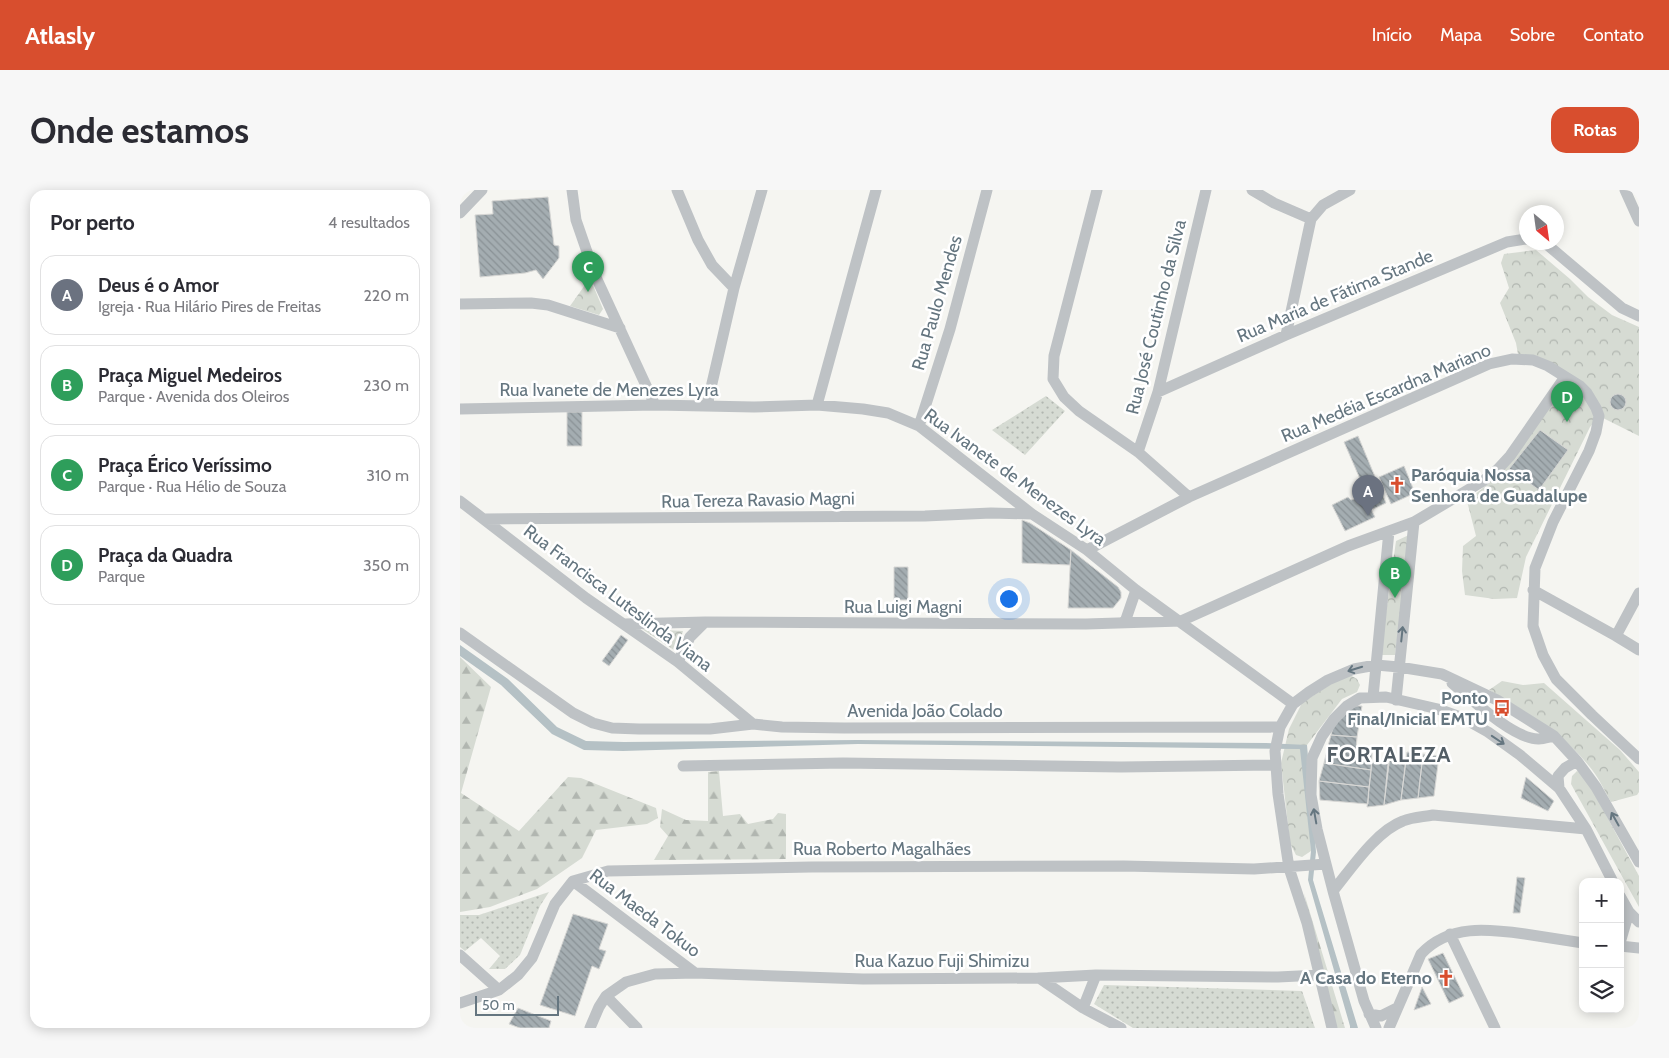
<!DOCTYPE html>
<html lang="pt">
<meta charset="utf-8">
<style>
:root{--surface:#fff;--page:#f7f7f7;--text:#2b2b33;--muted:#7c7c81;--line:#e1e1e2;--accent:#d84e2e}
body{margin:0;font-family:Cabin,sans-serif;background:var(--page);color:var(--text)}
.controls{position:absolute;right:15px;bottom:15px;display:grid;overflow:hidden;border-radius:10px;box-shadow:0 2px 12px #0003}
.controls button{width:45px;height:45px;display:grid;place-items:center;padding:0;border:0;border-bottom:1px solid var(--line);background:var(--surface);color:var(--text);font:25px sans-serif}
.compass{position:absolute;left:1059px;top:15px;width:45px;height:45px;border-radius:50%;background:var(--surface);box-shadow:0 2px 12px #0003;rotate:151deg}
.scale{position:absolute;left:15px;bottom:12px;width:84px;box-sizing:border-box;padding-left:5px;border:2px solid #657680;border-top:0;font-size:14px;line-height:18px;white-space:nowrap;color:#657680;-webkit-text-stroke:4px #fff;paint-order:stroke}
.you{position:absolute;left:548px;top:408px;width:18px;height:18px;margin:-12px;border:4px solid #fff;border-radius:50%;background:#1a73e8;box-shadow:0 0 0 8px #1a73e833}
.badge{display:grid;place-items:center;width:32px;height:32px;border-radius:50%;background:var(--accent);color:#fff;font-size:16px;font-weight:700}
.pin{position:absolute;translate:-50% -41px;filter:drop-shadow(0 1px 2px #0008)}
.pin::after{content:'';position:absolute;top:26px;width:18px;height:15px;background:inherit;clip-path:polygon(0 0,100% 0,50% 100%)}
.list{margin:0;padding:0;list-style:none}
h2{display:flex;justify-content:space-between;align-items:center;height:65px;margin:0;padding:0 20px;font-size:21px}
h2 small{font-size:16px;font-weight:400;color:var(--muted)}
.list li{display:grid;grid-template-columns:32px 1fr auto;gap:15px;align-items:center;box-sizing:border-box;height:80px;margin:0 10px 10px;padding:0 10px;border:1px solid var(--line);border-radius:15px}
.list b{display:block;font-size:19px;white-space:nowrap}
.list p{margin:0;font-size:16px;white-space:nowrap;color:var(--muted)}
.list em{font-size:16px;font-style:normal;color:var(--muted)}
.icon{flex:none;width:28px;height:28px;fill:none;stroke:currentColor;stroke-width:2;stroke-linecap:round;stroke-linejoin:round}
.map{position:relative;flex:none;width:1179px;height:838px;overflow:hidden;border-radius:15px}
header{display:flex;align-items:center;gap:30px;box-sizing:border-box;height:70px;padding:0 25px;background:var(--accent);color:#fff}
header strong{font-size:24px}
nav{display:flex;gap:28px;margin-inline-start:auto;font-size:18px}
.intro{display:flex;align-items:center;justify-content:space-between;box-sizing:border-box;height:120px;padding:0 30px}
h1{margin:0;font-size:35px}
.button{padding:12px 22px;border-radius:15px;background:var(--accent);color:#fff;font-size:18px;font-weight:700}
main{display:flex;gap:30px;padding:0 30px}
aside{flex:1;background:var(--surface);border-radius:15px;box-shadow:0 2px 12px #0003}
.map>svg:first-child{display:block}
.grass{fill:url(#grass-dots)}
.forest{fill:url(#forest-firs)}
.park{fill:url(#park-crowns)}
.water{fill:#b5c1c5}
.building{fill:url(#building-back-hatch);stroke:#d6d6d4}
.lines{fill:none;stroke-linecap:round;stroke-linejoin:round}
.street{stroke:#bec2c5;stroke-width:11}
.oneway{stroke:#657680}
.labels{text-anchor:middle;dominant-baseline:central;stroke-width:5;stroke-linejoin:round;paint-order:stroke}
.street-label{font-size:18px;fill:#657680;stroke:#fff}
.poi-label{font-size:18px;font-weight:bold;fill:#657680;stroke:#fff;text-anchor:end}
.district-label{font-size:22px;font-weight:bold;letter-spacing:1px;fill:#535e66;stroke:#fff}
</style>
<header>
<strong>Atlasly</strong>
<nav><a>Início</a><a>Mapa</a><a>Sobre</a><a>Contato</a></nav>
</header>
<div class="intro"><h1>Onde estamos</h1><a class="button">Rotas</a></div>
<main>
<aside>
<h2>Por perto<small>4 resultados</small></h2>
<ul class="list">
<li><span class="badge" style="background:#6b7280">A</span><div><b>Deus é o Amor</b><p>Igreja · Rua Hilário Pires de Freitas</p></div><em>220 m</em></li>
<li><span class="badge" style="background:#2e9e5b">B</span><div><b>Praça Miguel Medeiros</b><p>Parque · Avenida dos Oleiros</p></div><em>230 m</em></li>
<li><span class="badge" style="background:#2e9e5b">C</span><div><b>Praça Érico Veríssimo</b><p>Parque · Rua Hélio de Souza</p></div><em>310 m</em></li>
<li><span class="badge" style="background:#2e9e5b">D</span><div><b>Praça da Quadra</b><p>Parque</p></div><em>350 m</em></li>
</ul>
</aside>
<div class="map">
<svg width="1179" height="838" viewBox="0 0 1179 838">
<defs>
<pattern id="grass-dots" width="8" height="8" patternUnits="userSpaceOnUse" patternTransform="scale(1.25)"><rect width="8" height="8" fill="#d6dbd3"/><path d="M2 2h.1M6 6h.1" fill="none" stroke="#b1b6b0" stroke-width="1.8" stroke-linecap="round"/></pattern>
<pattern id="forest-firs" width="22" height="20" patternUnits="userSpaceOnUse" patternTransform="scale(1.25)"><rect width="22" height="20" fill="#d6dbd3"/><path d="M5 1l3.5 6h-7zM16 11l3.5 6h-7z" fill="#b1b6b0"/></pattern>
<pattern id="park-crowns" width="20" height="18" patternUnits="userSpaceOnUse" patternTransform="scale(1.25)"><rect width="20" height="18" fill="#d6dbd3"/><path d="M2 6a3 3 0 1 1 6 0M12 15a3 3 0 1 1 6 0" fill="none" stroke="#b1b6b0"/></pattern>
<pattern id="building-back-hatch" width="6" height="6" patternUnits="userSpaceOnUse" patternTransform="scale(1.25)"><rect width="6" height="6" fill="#a4adb1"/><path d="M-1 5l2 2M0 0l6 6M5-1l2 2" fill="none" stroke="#899195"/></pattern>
</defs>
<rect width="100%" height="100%" fill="#f5f5f1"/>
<path class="grass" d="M586,206l19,15 -40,44 -33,-25z
M89,702l-9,14 -20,49 -15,14h-16l11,-13 -19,-18 -16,13 -5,-4v-32h19z
M644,795l198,6 13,37h-182l-39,-24z"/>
<path class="forest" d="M0,467l31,30 -30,106 58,38 49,-54 13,1 75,30 2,10 -11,6 -51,6 -14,28 -45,31 -47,18 -30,5z
M259,581l4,45 17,-2 8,10 25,-5 5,-6 8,1v45l-132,1 14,-24 -8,-9 2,-18 24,11 22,1v-49z
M844,703l41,135h-14z"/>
<path class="park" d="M1076,60l34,29 18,18 24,18 27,12v109l-40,-20 -9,11 -64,130 -9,41 -22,1 -30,-4 -3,-24 1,-25 13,-10 -9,-35 29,-24 69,-100 -46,-17 -3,-17 -16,-40 9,-15 -8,-25 3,-9z
M130,88l13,31 -4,6 -29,-9z
M951,344l-16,121h-15l16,-114z
M182,439l41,2 -6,21z
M890,485l7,4 3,6 -3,7 -15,7 -35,46v45l4,61 -9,6 -6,-2 -6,-12 -9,-80 8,-34 13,-26 29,-19z
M1042,491l21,4 21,-2 76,67 19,22v20l-2,3 -26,7c-7,-12 -13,-26 -22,-36 -27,-33 -64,-55 -100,-76z
M1117,581l5,2 5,7 52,96v31l-68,-123 1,-8z"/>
<path class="water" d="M0,455l48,34 49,48 29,14 38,1 234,-2 408,3 41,2 9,107 -3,28 45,148h-8v-2l-42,-146 3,-29 -11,-102 -442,-5 -235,7 -39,-1 -32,-16 -51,-49 -41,-29z"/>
<path class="building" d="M88,7l6,48 5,1v12l-16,21 -7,-9 -11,3 -45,4 -5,-62 18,-1 -1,-13z
M1150 212a8 8 0 1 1 16 0a8 8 0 1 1-16 0Z
M107,222h15v34h-15z
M1080,240l28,20 -29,40 -30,-21z
M898,246l28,67 -13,6 -29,-67z
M944,276l11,27 -24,11 -12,-27z
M904,306l11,21 -30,14 -13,-26 16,-8 3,3z
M562,330l8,3 41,27 -1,15 -48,-2z
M611,360l47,37 3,5v6l-8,10h-45z
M434,377h14v33h-14z
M161,445l7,5 -19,26 -7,-5z
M891,516h11l-5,31 -26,-2 2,-7z
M871,545l26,2 -1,13 -28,-4z
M868,556l44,7 -1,17 -47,-7z
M947,562l16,2 -5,44 -17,2z
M963,564l16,2 -5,40 -16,2z
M930,566l16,3 -5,41 -17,5z
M912,572l16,1 -4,42 -17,2z
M864,573l47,7 -2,17 -50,-6z
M1066,587l28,24 -6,10 -27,-13z
M859,591l50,6 -1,17 -48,-4z
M1057,687l8,1 -5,35h-7z
M113,724l35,10 -9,25 7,2 -7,18 -7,-3 -17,50 -35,-11z
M983,763l21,43 -15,7 -21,-44z
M962,797l9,17 -17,6z
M58,818l33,13 -2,7h-29l-11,-4z"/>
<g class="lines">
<path class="street" d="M112,0l4,30 19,55 60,130
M217,0l21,50 14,25 22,23
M637,0l-43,166 -1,23 11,18 15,14 59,41 51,45
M792,0l22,13 37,16
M1165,0l14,31
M0,23l22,-23
M1084,52l78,66 17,8
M0,114l71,-1 17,2 72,23
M826,145l25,-116 12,-14 27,-15
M698,202l128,-57 221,-93 19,-3
M247,215l27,-117 28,-98
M357,215l59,-215
M0,219l195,-4 99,2 63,-2 46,4 25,4 31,13 113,88 55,36 49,40 157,114
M459,236l31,-97 37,-139
M678,262l20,-60 48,-202
M0,311l126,97 92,64 75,62
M24,329l441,-3 66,-3 41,1
M627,360l102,-53 300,-133 23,-5 21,1 15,6 32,20 7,7 9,15 3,8 -3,16 -7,19 -36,71 -18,46 -2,58 10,29 13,24 36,36 47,44
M1073,400l83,46 23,14
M665,432l11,-32
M164,434l81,-2 381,2 95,-3 167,-75 66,-24 69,-41 15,-12 12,-13 55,-79
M0,443l113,80 20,10 19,5 27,1h71l43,-5 29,3 62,1 436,-1
M1156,446l23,-43
M218,472l12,-25 15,-15
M992,493c18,15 63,57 87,56 5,0 10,-2 15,-3
M913,507l16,-166
M936,510l18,-178
M223,576l160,-3 278,4 154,-2
M1099,598l-1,-12 7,-8 12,-7
M113,691l122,92
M873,701c18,-22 43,-60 70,-70 10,-4 20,-4 30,-6l153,14
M1160,706l9,16 10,10
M990,744l45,94
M1160,753l9,-31
M1160,756l19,2
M0,765l39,35
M636,785l-13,33 38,20
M579,788l44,30
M146,806l31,32
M0,813l39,-13 19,-15 14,-17 23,-54 18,-23 35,-10 203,-4 313,-1 130,3 72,-5
M909,824l12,2 16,-8
M130,838l9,-21 7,-11 20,-14 29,-8 40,-1 168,6 176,-1 57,-3 182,2 41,-2
M872,838l-25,-105 -18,-55 -11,-74 -3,-43 5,-24 13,-23 16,-12 19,-12 26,-11 22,-4 23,2 43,7 55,26 57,36 23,25 19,26 43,75
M916,838l-12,-27 -31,-110 -16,-62 -6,-34 1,-37 10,-22 12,-17 13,-13 13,-8 26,-1 52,12 25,9 25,14 32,23 39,33 27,41 27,53
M929,838l32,-74c28,-30 67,-25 104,-20 19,3 39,6 58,9"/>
</g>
<defs><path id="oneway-shaft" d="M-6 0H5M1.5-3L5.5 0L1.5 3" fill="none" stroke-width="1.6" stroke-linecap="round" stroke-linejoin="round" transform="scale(1.25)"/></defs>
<g class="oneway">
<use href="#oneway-shaft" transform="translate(942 444) rotate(-84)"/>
<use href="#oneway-shaft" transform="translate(895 479) rotate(163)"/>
<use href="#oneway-shaft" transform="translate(1038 550) rotate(34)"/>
<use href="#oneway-shaft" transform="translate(855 626) rotate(-100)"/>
<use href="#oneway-shaft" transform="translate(1155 629) rotate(-119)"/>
</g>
<defs>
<g id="church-bare" transform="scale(1.35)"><path d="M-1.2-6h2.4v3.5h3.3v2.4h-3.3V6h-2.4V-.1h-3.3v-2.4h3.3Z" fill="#d84e2e" stroke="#fff" stroke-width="2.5" paint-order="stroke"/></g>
<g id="bus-bare" transform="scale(1.35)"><path d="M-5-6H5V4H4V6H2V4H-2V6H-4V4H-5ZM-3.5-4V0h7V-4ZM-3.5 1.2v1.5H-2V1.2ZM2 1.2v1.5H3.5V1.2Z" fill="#d84e2e" stroke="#fff" stroke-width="2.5" paint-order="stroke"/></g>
</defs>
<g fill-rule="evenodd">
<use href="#church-bare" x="937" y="295"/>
<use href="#bus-bare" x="1042" y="518"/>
<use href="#church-bare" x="986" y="788"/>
</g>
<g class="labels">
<g class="street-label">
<text transform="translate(875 106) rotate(-23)">Rua Maria de Fátima Stande</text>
<text transform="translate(477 113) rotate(-74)">Rua Paulo Mendes</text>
<text transform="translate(696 127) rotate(-76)">Rua José Coutinho da Silva</text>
<text x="149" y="200">Rua Ivanete de Menezes Lyra</text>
<text transform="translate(926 203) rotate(-23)">Rua Medéia Escardna Mariano</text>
<text transform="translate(555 287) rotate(36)">Rua Ivanete de Menezes Lyra</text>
<text transform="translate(298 310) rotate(-1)">Rua Tereza Ravasio Magni</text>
<text transform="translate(158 408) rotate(37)">Rua Francisca Luteslinda Viana</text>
<text x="443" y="417">Rua Luigi Magni</text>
<text x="465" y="521">Avenida João Colado</text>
<text x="422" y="659">Rua Roberto Magalhães</text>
<text transform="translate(185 723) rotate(37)">Rua Maeda Tokuo</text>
<text x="482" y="771">Rua Kazuo Fuji Shimizu</text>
</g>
<g class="poi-label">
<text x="951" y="285" text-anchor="start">Paróquia Nossa<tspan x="951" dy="21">Senhora de Guadalupe</tspan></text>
<text x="1028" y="508">Ponto<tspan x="1028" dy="21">Final/Inicial EMTU</tspan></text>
<text x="972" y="788">A Casa do Eterno</text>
</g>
<g class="district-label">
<text x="929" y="564">FORTALEZA</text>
</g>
</g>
</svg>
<div class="controls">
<button>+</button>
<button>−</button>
<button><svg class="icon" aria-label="layers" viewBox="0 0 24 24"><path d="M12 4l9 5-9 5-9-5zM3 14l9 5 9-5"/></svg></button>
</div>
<svg class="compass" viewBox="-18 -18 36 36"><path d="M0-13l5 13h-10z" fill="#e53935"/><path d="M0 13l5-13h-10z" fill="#7c7c81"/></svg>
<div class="scale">50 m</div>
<div class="you"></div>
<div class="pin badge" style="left:908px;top:326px;background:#6b7280">A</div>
<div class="pin badge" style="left:935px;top:408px;background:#2e9e5b">B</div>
<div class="pin badge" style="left:128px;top:102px;background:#2e9e5b">C</div>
<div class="pin badge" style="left:1107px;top:232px;background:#2e9e5b">D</div>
</div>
</main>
